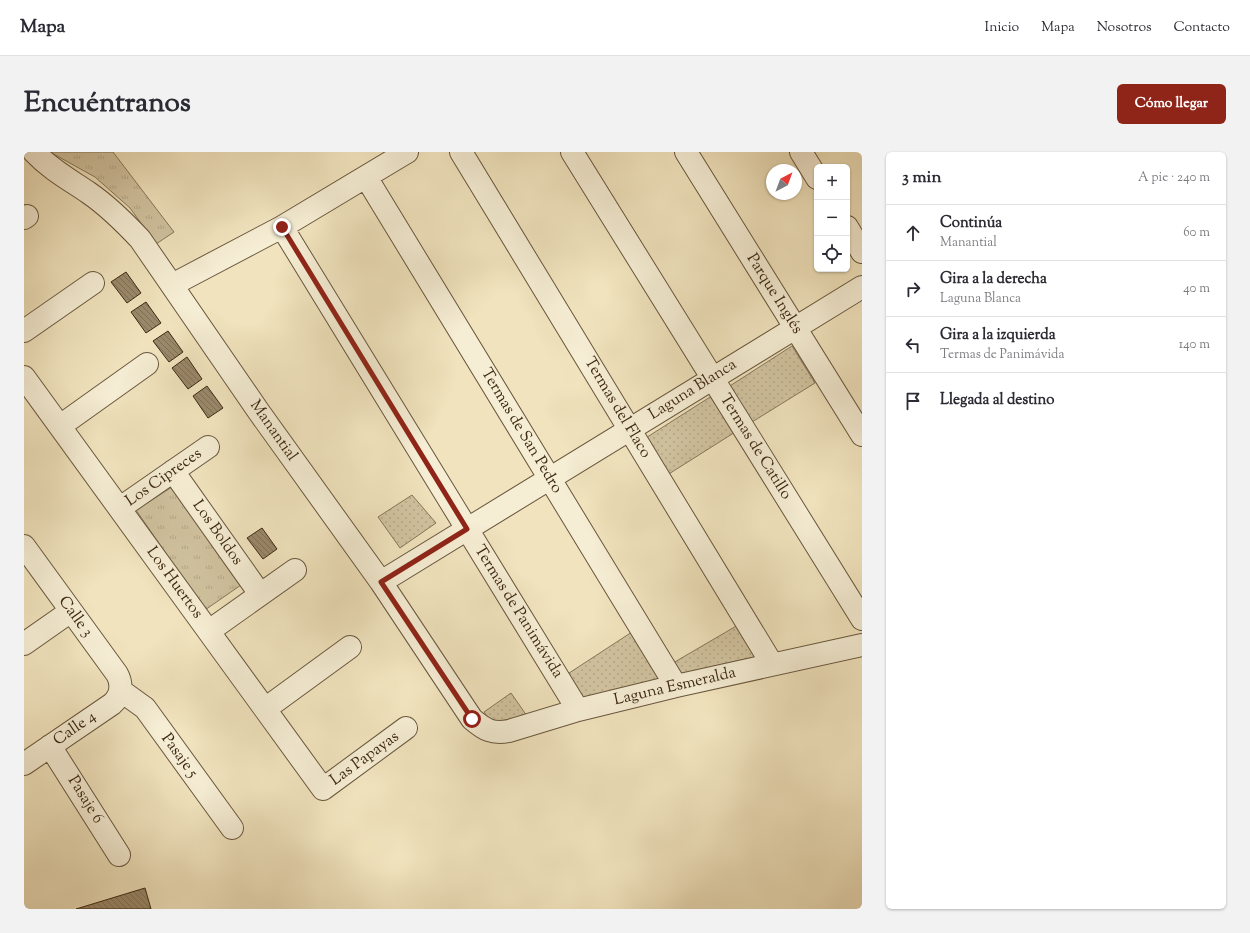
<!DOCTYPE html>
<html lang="es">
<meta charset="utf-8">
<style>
:root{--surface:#fff;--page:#f2f2f3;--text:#2b2b33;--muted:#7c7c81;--line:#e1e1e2;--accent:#8f2418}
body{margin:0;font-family:"Sorts Mill Goudy",serif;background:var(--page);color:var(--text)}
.controls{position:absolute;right:12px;top:12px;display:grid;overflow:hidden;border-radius:6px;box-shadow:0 1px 3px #0004}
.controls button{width:36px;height:36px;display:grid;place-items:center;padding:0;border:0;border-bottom:1px solid var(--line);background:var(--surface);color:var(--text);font:20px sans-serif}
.compass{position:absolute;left:742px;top:12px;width:36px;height:36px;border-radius:50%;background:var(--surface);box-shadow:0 1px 3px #0004;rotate:41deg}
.stop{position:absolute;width:12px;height:12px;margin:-9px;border:3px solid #8f2418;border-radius:50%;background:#fff}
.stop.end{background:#8f2418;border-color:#fff;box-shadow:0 1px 4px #0008}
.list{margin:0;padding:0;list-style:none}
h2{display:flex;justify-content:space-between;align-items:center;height:52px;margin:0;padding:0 16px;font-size:17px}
h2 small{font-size:13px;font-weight:400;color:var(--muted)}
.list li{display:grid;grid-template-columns:26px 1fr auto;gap:12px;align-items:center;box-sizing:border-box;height:56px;padding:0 16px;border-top:1px solid var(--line)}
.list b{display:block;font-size:15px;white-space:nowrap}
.list p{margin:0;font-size:13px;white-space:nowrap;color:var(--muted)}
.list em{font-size:13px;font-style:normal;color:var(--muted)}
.icon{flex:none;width:22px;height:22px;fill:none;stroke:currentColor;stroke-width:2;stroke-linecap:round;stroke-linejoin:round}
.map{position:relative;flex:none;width:838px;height:757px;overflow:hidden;border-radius:6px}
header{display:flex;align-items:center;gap:24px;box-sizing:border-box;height:56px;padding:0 20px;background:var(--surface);border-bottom:1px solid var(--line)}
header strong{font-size:19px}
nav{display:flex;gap:22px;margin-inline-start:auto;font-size:14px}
.intro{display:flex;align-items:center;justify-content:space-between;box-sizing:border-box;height:96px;padding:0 24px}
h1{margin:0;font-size:28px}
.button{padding:10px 18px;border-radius:6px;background:var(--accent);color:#fff;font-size:14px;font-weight:700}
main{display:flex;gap:24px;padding:0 24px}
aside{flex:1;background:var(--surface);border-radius:6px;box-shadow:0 1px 3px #0004}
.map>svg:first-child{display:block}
.grass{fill:url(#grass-dots);stroke:#867659}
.park{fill:url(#park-tufts);stroke:#867659}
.building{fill:url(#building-back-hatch);stroke:#3c2812}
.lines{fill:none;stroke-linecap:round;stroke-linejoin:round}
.minor-casing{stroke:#69573d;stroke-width:24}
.minor{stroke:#f5edd4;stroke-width:22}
.route{stroke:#8f2418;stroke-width:5}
.labels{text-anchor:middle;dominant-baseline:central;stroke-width:3;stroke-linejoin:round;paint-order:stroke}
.street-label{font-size:16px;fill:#3c2812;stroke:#f5edd4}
</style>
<header>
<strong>Mapa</strong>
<nav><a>Inicio</a><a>Mapa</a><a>Nosotros</a><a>Contacto</a></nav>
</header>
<div class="intro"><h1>Encuéntranos</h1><a class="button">Cómo llegar</a></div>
<main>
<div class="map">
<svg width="838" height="757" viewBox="0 0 838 757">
<defs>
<pattern id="grass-dots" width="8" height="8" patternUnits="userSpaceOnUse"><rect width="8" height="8" fill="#d1c3a0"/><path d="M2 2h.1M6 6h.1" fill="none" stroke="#b4a889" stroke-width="1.8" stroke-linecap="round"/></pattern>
<pattern id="park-tufts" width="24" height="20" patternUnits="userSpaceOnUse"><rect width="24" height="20" fill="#d1c3a0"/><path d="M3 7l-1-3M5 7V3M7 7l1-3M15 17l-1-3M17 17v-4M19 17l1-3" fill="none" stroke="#b4a889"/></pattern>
<pattern id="building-back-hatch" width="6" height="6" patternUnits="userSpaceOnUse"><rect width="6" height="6" fill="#9a896b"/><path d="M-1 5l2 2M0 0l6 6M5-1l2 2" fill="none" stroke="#7f7057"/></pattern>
</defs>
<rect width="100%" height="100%" fill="#f0e3bd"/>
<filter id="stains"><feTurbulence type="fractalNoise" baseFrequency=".005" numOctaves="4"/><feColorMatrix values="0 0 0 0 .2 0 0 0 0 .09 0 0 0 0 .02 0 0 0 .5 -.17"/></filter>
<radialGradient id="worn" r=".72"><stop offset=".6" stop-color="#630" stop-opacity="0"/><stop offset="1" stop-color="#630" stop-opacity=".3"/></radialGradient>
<path class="grass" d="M768,194l23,37 -71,44 -22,-36z
M694,240l22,37 -76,48 -23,-36z
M388,343l24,28 -36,25 -22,-31z
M714,473l20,31 -78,18 -7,-11z
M608,480l32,50 -85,21 -16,-26z
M487,541l16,23 -27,5 -10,-1 -6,-8z"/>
<path class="park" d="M26,0h63l61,80 -18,12 -26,-36 -35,-31z
M148,335l69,98 -36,25 -69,-100z"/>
<path class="building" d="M102,120l15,21 -14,10 -16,-21z
M122,150l15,21 -15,10 -15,-21z
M144,179l15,21 -14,10 -16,-21z
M163,205l15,22 -14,10 -16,-21z
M183,234l16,22 -15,10 -15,-22z
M238,376l15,21 -14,10 -16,-21z
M121,736l6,21h-75z"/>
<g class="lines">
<g class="minor-casing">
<path id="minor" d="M10,0c16,17 36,28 55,41 19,13 35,29 51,46l119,173 122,170 91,137c13,11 20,15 37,12l69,-21 98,-24 186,-41
M437,0l311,512
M548,0l290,467
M662,0l176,283
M777,0l16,26
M342,25l310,509
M0,66l3,-2
M258,75l296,483
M823,75l15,25
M148,133l110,-58 125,-75
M0,179l69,-48
M0,225l299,412 83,-61
M36,274l87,-62
M149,319l87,123
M96,356l88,-61
M0,394l93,128c6,11 4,22 -5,30l-88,60
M357,430l481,-295
M185,479l86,-61
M0,492l47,-33
M96,538l25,18 87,120
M241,557l85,-62
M26,594l69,109"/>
</g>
<use href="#minor" class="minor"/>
</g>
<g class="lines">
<path class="route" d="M258,75l185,302 -86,53 91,137"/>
</g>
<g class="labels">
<g class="street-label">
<text transform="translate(750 142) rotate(58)">Parque Inglés</text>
<text transform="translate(669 238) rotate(-32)">Laguna Blanca</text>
<text transform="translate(593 256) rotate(59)">Termas del Flaco</text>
<text transform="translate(249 279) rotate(55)">Manantial</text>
<text transform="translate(497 279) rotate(59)">Termas de San Pedro</text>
<text transform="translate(731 295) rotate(58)">Termas de Catillo</text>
<text transform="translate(140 326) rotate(-35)">Los Cipreces</text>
<text transform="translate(193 381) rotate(55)">Los Boldos</text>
<text transform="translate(150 431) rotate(54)">Los Huertos</text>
<text transform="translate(494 460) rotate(58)">Termas de Panimávida</text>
<text transform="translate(51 465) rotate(54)">Calle 3</text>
<text transform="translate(651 535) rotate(-13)">Laguna Esmeralda</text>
<text transform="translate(51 577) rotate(-35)">Calle 4</text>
<text transform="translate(155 604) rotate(54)">Pasaje 5</text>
<text transform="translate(341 607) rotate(-36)">Las Papayas</text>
<text transform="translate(61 648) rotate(58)">Pasaje 6</text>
</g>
</g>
<rect width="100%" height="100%" filter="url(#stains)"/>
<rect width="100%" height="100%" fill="url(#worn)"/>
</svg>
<div class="controls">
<button>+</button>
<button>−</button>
<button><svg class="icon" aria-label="locate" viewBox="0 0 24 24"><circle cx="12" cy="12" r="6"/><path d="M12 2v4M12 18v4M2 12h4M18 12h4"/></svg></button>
</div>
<svg class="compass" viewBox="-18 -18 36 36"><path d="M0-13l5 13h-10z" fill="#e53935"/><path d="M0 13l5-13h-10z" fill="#7c7c81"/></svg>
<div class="stop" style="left:448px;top:567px"></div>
<div class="stop end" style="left:258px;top:75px"></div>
</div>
<aside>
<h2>3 min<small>A pie · 240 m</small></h2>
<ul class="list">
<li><svg class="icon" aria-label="ahead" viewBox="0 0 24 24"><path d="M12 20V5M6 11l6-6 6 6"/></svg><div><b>Continúa</b><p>Manantial</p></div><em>60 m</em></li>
<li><svg class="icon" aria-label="right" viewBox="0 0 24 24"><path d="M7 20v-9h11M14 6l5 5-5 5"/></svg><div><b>Gira a la derecha</b><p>Laguna Blanca</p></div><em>40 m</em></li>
<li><svg class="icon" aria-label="left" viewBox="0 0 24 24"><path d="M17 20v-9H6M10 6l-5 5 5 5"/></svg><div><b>Gira a la izquierda</b><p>Termas de Panimávida</p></div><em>140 m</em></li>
<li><svg class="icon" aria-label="arrive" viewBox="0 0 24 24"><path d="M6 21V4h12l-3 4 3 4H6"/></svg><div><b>Llegada al destino</b></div></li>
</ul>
</aside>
</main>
